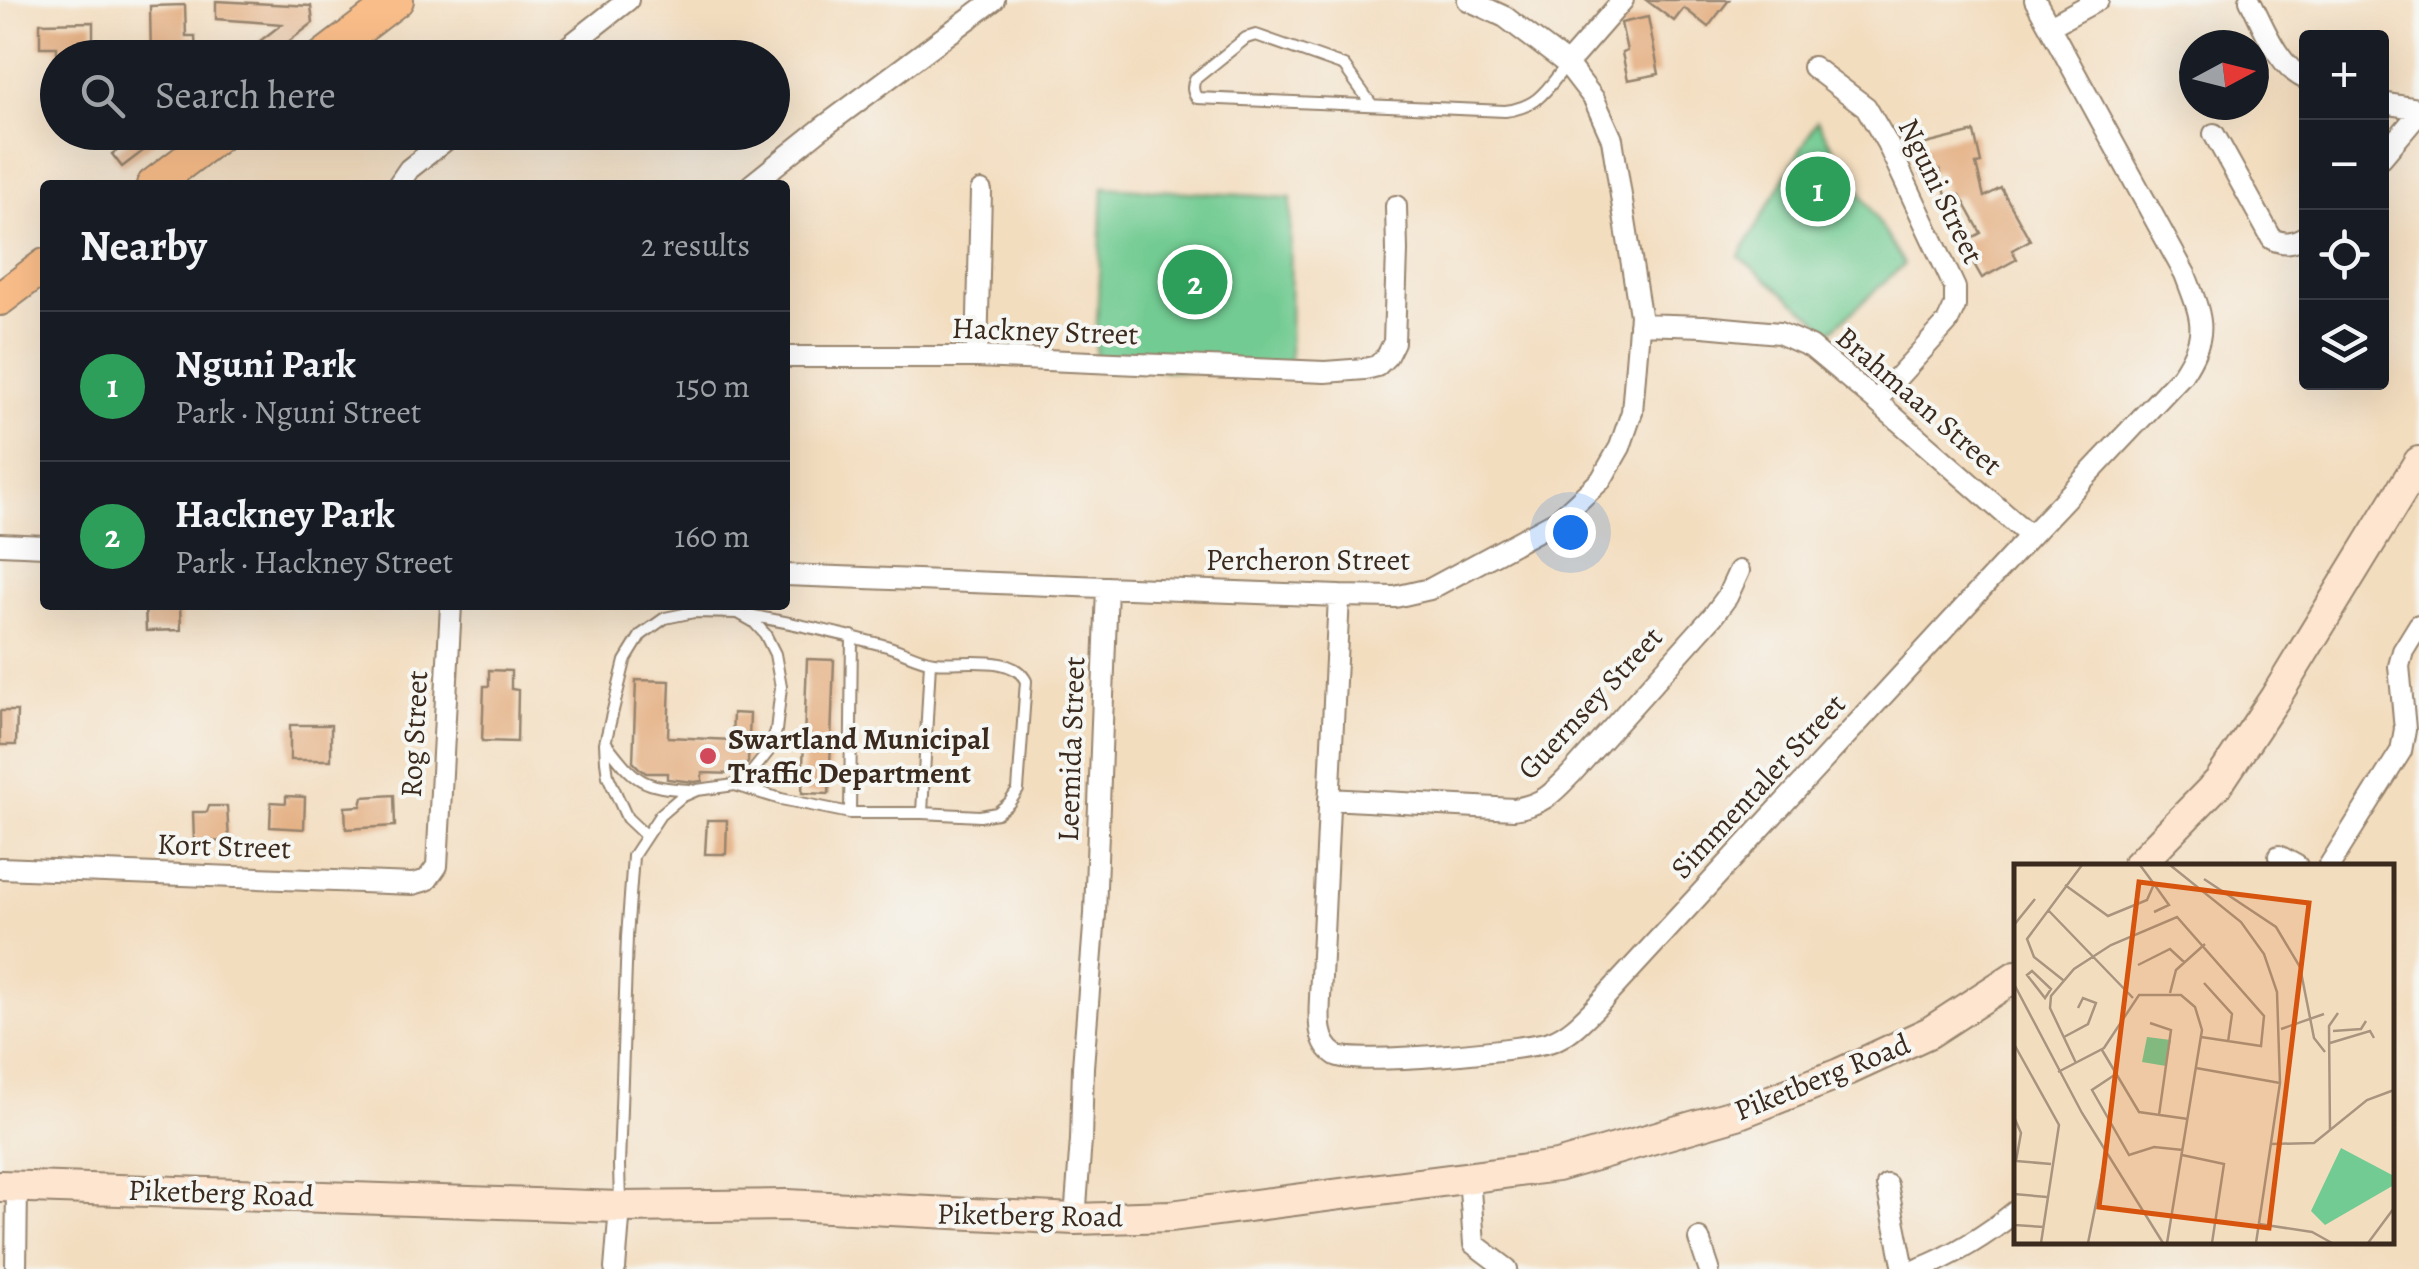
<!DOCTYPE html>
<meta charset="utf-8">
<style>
:root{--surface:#171b24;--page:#20242c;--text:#f1f3f6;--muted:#9ea1a6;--line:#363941;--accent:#b45309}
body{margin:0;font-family:Alegreya,serif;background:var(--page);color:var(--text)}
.controls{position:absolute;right:30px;top:30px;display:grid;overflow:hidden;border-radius:10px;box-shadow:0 10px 40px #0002}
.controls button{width:90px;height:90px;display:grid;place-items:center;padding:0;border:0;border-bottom:2px solid var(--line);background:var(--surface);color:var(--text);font:50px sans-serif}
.compass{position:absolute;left:2179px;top:30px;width:90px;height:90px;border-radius:50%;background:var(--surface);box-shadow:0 10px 40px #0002;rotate:83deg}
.you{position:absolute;left:1570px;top:532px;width:35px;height:35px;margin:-25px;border:8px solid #fff;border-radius:50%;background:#1a73e8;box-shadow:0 0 0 15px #1a73e833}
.badge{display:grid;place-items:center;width:65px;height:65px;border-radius:50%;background:var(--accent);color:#fff;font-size:32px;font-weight:700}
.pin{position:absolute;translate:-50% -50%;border:5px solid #fff;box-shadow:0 2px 10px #0006}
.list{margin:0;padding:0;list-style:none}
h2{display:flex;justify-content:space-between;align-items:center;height:130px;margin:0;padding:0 40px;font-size:42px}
h2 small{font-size:32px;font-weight:400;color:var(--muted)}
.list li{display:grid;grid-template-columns:65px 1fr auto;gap:30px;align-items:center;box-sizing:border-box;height:150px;padding:0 40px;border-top:2px solid var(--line)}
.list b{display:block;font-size:38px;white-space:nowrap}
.list p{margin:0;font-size:32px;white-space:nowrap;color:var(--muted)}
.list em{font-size:32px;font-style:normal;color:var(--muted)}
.icon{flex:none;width:55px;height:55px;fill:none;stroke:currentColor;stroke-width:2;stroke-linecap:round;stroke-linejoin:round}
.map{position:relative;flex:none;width:2419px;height:1269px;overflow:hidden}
.search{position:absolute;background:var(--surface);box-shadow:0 10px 40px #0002;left:40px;top:40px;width:750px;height:110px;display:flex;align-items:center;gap:25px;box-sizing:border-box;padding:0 35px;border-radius:55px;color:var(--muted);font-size:38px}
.panel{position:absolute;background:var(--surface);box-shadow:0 10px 40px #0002;left:40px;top:180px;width:750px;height:430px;border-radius:10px}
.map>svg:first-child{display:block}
.green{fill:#72cb92;stroke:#567a58;stroke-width:2.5}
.building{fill:#e3aa7a}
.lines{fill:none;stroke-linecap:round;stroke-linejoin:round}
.lane-casing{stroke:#97846e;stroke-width:14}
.street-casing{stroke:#97846e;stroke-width:24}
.secondary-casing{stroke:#97846e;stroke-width:34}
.primary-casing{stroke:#97846e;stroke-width:36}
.lane{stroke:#fff;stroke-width:10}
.street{stroke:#fff;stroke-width:20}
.secondary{stroke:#fde5d0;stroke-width:30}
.primary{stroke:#f9bd89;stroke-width:32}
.poi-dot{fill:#d1495b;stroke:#f6f6f2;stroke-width:4}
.labels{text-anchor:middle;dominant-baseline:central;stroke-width:8;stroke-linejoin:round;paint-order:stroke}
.street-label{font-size:30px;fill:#3b2a1e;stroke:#f6f6f2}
.poi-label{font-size:30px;font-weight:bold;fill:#3b2a1e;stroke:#f6f6f2;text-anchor:start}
.inset-road{fill:none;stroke:#a9957f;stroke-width:2.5}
.view{fill:#d7540e;fill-opacity:0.15;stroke:#d7540e;stroke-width:5}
.inset-edge{fill:none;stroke:#3b2a1e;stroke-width:5}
</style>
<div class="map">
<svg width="2419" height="1269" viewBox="0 0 2419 1269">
<rect width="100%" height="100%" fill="#f6f6f2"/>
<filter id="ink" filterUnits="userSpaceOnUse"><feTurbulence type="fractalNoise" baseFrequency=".01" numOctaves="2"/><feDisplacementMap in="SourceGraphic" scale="20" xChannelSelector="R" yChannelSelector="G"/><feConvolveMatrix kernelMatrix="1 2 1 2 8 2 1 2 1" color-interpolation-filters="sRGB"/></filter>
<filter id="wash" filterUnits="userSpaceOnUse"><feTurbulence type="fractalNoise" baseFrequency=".0048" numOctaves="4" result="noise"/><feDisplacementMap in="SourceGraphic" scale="40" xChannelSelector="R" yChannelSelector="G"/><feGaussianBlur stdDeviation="2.25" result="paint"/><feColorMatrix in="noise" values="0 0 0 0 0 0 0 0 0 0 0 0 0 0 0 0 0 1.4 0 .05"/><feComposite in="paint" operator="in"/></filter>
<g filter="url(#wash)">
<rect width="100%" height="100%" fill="#f3ddbf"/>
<path class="green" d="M1817,121l87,143 -73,67 -92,-74z
M1103,187l188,11 -1,180 -195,-12z"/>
<g id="blocks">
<path class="building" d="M1646,0h83l-21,27 -24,-19 -10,13z
M216,1l95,5 2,17 -46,35h-29l44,-34 -66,-5z
M185,5l1,31h9l1,22h-45l-1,-52z
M1648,17l11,57 -31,6 -6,-27 5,-2 -6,-28z
M93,22v19h14l1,17h-51v-11h-17v-24z
M140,132h28l-46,35 -10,-13z
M1974,132l7,31 -5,1 8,33 17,-9 29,52 -18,10 5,9 -35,19 -20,-35 19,-10 -21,-38 -13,4 -7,-29 -20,5 -6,-28z
M145,605h35l1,25 -35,1z
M807,659l27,1 -5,134 -27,-1z
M489,670l22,1v18l7,1 -1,52 -35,-1 2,-55h5z
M636,680l34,1 -2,56 64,3 1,-27 17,1 -2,49 -12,11 -34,-1v8l-8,1 -27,-3v-6h-21l-7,-5 -6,-6z
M0,711h17l-1,34h-16z
M290,725h41v35h-41z
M394,795l1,31 -49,3 -1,-22 16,-1 2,-9z
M286,796l19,1 -1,32 -34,-2 1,-25 15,1z
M209,806h18l2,35 -35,1 -1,-30h14z
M707,820h20l-1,34h-21z"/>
</g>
</g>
<g filter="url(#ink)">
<use href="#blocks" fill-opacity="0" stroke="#97846e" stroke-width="2.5"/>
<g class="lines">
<g class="lane-casing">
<path id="lane" d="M1372,105l-28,-39 -88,-31 -10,3 -51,41c-3,7 -3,13 2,19l308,13c34,-4 42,-22 62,-47
M606,743c30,39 35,44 85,47
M735,785l46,14 69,14h72l58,3 17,-3 12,-10 9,-13 8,-109c-14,-28 -65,-16 -92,-19 -17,-2 -34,-13 -51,-17 -45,-12 -90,-22 -135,-30
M850,813l2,-177
M922,813l8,-151
M620,1204l-1,-39 8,-228 6,-81 27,-41 21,-18 16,-7 38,-5 13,-8 20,-25 8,-21 5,-44 -6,-33 -10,-20 -11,-12 -16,-9 -44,-1 -29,6 -24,17 -16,26 -20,82 1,18 2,15 19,42 19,18"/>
</g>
<g class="street-casing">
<path id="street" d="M2250,0c14,27 28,67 56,79
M2050,26l48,-26
M554,58l74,-58
M1567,64l56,-64
M1813,67l53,40 21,36 68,145v18l-8,17 -71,78
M2382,103l37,6
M2214,134l58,105c13,6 21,4 34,-3
M2382,157l37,-44
M398,185l11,-16 47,-37
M751,185l71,-57 172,-128
M1639,324l64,2 76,7 32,14 65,54 154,135
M785,357h192l348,15 40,-3 12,-3 10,-10 7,-14 3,-91 -1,-45
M977,357l4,-166
M0,544l45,2
M785,575l554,21 56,1 35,-8 128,-69 43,-40 19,-33 12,-35 8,-97 -28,-176 -18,-40 -27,-35 -62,-47 -37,-17
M1339,596l-19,402c-1,20 -3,45 16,57 18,11 192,-5 216,-14 17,-6 31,-21 43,-33l435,-472 152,-161c28,-42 20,-56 3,-101l-150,-274
M1329,799l185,10c30,-5 39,-16 59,-37l140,-156 14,-19 12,-26
M2279,856l18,10
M2329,866l72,-115 4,-22 -6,-63 4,-15 16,-26
M0,868l413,16 14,-4 10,-14 14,-261
M1469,1176l5,68 33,25
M1887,1185l17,84
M1075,1219l6,-79 2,-73 12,-153 12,-327
M1699,1239l10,30
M16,1269l1,-82
M615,1269l5,-62
M1919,1269c35,-14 68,-34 97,-58"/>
</g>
<g class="secondary-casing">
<path id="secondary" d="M2137,866l82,-84 56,-84 144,-236
M0,1186l620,21 167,-2 288,14 96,-3 386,-50 180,-52 102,-40 91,-42 86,-56"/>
</g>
<g class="primary-casing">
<path id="primary" d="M321,58l76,-58
M153,185l70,-53
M0,299l45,-34"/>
</g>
<use href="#lane" class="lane"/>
<use href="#street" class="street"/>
<use href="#secondary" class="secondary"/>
<use href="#primary" class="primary"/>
</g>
</g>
<circle class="poi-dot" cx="708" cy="756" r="10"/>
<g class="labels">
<g class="street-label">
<text transform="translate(1941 191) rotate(64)">Nguni Street</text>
<text transform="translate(1045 331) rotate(2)">Hackney Street</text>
<text transform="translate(1919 401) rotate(41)">Brahmaan Street</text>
<text x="1308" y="560">Percheron Street</text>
<text transform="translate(1590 703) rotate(-47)">Guernsey Street</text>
<text transform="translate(414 734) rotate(-87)">Rog Street</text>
<text transform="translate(1071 749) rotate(-88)">Leemida Street</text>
<text transform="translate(1758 786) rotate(-47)">Simmentaler Street</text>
<text transform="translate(224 846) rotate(2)">Kort Street</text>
<text transform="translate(1822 1077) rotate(-22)">Piketberg Road</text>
<text transform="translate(221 1193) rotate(2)">Piketberg Road</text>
<text transform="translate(1030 1215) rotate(1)">Piketberg Road</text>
</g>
<g class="poi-label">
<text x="728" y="739">Swartland Municipal<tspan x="728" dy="34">Traffic Department</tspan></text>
</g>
</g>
<g transform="translate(2014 864)">
<rect width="380" height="380" fill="#f3ddbf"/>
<path d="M133,173l24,3 -5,26 -24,-4zM327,284l53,28v9l-69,40 -14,-14z" fill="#72cb92"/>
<path class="inset-road" d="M156,1l71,57 23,32 13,38 3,91 -24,160M190,15l72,48 24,40 14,71 11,14M51,21l43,31 39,-16 7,-16 -14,-19M35,47l84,87M140,48l15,-7 -15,-21M0,61l21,-26M124,101l32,-16 14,13M18,107l19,18 -6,9 -18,-23zM49,116l-29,-23 -7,-18 55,-74M190,119l28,31 -4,28M0,120l68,129 81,130M156,129l6,-23 29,-26M136,159l21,7 -12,85M267,165l43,-15M319,167l28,-2 5,-8M50,173l24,-13 8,-21 -13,-5 -5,10M316,179l40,-12 4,7M0,180l45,81 -18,118M88,186l37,62 49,7M62,199l-26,-55 1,-12 23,-27 37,-24 66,-28 87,99 -3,30 -60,-9M182,204l84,15M44,208l46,-24 35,-53h42l14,12 7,23 -35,213M102,210l-24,16 37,65 25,-8 29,3M0,253l7,16 -5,28M316,267l-1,-105 9,-13M257,280l43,-1 53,-43 27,-10M168,291l42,9 -12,79M2,297l35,3M0,330l33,3M245,360l53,8 20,11M0,361l30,2M74,379l18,-89M354,379l26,-35"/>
<path class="view" d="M125,18l170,21 -40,325 -170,-21z"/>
<rect width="380" height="380" class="inset-edge"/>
</g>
</svg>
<div class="controls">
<button>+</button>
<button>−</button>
<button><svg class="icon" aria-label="locate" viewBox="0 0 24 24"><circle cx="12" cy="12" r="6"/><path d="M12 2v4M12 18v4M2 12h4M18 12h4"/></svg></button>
<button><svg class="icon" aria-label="layers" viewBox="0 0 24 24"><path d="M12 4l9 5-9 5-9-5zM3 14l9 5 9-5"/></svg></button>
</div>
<svg class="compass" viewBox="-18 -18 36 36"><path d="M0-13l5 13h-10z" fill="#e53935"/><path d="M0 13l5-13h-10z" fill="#9ea1a6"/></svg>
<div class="you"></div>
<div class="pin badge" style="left:1818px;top:189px;background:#2e9e5b">1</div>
<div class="pin badge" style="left:1195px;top:282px;background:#2e9e5b">2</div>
<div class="search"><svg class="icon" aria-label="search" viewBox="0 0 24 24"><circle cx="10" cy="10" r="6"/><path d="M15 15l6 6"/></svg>Search here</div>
<section class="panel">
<h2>Nearby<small>2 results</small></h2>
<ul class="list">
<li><span class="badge" style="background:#2e9e5b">1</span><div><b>Nguni Park</b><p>Park · Nguni Street</p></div><em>150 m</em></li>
<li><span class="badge" style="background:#2e9e5b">2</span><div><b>Hackney Park</b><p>Park · Hackney Street</p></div><em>160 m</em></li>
</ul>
</section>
</div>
